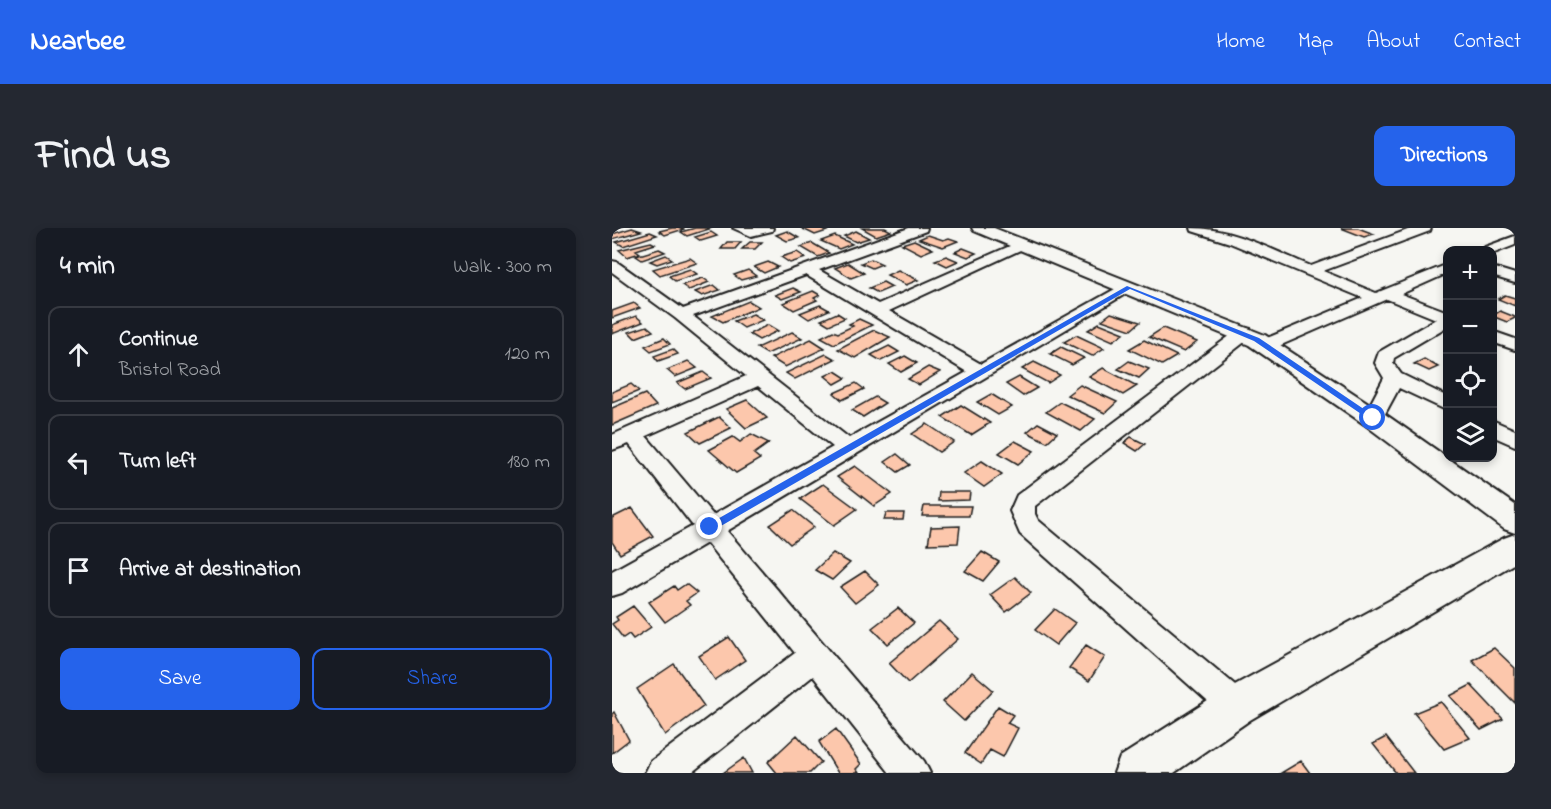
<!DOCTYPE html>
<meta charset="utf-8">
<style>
:root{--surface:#171b24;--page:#242831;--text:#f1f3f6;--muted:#9ea1a6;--line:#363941;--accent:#2563eb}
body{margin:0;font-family:"Indie Flower",sans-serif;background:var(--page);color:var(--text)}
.controls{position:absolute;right:18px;top:18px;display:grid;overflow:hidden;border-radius:12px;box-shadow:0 3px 9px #0003}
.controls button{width:54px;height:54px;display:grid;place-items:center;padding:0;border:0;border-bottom:2px solid var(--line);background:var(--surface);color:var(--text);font:30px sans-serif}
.stop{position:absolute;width:18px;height:18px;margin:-14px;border:4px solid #2563eb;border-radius:50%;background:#fff}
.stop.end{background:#2563eb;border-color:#fff;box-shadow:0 2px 6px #0008}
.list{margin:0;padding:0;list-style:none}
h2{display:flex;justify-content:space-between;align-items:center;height:78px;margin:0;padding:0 24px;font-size:26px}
h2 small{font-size:20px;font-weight:400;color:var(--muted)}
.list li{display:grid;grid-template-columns:39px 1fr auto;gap:18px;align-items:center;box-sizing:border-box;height:96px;margin:0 12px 12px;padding:0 12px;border:2px solid var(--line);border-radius:12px}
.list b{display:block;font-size:22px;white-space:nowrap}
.list p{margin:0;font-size:20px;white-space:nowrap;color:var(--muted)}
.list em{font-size:20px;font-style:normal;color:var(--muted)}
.actions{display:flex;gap:12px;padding:18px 24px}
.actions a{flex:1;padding:14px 0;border:2px solid var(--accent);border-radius:12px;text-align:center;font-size:21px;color:var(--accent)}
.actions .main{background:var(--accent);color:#fff}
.icon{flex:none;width:33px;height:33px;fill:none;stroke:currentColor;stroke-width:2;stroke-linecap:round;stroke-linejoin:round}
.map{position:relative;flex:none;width:903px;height:545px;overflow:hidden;border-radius:12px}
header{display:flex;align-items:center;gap:36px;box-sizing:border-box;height:84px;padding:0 30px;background:var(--accent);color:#fff}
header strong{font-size:28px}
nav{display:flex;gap:33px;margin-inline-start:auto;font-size:21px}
.intro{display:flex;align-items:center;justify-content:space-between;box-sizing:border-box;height:144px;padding:0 36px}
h1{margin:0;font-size:42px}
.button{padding:15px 27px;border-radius:12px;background:var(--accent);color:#fff;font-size:21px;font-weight:700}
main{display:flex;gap:36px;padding:0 36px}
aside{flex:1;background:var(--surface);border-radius:12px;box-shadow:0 3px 9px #0003}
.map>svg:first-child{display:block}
.building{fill:#fcc7ac;stroke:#1c1c1c;stroke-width:1.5}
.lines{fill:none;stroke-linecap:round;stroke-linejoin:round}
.minor-casing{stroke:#1c1c1c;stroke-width:4}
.tertiary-casing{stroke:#1c1c1c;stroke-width:4}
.minor{fill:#f6f6f2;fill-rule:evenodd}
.tertiary{fill:#f6f6f2;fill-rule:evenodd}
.route{fill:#2563eb}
</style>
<header>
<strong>Nearbee</strong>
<nav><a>Home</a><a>Map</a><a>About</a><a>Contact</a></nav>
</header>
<div class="intro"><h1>Find us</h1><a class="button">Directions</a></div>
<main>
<aside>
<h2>4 min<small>Walk · 300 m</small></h2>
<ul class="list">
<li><svg class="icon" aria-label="ahead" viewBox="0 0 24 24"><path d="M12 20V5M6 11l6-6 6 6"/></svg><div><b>Continue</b><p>Bristol Road</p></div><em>120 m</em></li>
<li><svg class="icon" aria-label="left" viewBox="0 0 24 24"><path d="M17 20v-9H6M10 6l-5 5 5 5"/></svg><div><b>Turn left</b></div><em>180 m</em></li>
<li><svg class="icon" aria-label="arrive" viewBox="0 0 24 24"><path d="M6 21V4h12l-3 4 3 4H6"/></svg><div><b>Arrive at destination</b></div></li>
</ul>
<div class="actions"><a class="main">Save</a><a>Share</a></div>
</aside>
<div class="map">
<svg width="903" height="545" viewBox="0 0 903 545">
<rect width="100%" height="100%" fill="#f6f6f2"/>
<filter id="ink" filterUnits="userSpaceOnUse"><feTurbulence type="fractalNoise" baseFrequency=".0167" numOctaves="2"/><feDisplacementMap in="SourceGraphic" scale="12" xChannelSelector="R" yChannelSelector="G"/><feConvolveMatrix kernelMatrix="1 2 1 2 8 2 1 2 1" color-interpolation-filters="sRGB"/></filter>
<g filter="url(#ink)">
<path class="building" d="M20,0l9,3 -29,8v-5z
M60,0h11l1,1 -19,6 -6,-4z
M83,0h17l-25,8 -6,-4z
M189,0h21l5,3 -12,4z
M250,0h23l6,3 -15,5z
M729,0h17l16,6 -10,3z
M175,3l12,7 -12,3 -11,-6z
M244,3l13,7 -13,4 -12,-6z
M38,4l7,3 -34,11 -7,-4z
M99,4l6,4 -16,5 -6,-4z
M316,7l15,5 6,-2 9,3 -15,6 -24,-8z
M223,8l17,8 -13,5 -18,-8z
M302,12l19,9 -12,5 -19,-10z
M39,14l4,2 -19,6 4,3 -13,4 -8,-7z
M115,14h14l-6,7h-14z
M138,14h12l-7,7h-13z
M200,15l17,10 -11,4 -17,-10z
M351,20l13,5 -8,4 -13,-5z
M47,21l6,3 -23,8 -6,-4z
M185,24l9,6 -16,5 -9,-6z
M54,27l6,4 -15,5 -7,-3z
M334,28l12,5 -11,5 -12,-6z
M78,30l7,5 -37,12 -7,-6z
M259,31l11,5 -10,4 -11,-5z
M156,34l10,5 -14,6 -10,-6z
M236,35l16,10 -13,5 -16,-10z
M78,41l7,5 -22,7 -6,-5z
M136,42l8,6 -15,4 -7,-5z
M286,42l20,10 -12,5 -19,-10z
M91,50l6,4 -20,8 -7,-5z
M271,54l9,5 -14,6 -9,-5z
M102,57l6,5 -18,6 -7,-4z
M181,60l8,4 -19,7 -7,-4z
M201,63l7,4 -6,3 3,2 -23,10 -11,-7z
M893,67l10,3v8l-17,-7z
M137,73l10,6 -36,15 -11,-6z
M22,75l6,5 -28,10v-7z
M208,77l9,5 -20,9 -9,-6z
M888,83l15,6v1l-8,4 -15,-6z
M225,85l8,5 -16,7 -8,-5z
M499,85l29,9 -9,8 -29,-10z
M141,86l10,6 -19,8 -10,-7z
M24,88l7,6 -31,12v-9z
M247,91l13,6 -38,19 -13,-7 12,-6 5,2 15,-7 -4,-2z
M487,95l25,10 -11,8 -25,-11z
M156,97l10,6 -19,9 -10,-6z
M35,98l6,5 -18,7 -6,-6z
M551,100l34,14 -13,10 -35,-15z
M262,102l16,7 -35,21 -17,-9z
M180,104l10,6 -35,16 -10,-6z
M464,107l28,13 -12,8 -28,-14z
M52,110l6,6 -19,7 -6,-5z
M199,111l14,9 -40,19 -14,-9z
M532,112l33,16 -15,9 -33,-16z
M277,118l10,6 -18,9 -10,-6z
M449,119l23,11 -12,7 -22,-11z
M61,121l5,5 -20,7 -4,-5z
M214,126l9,5 -40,20 -9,-6z
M293,128l12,7 -16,9 -12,-8z
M812,131l14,8 -9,4 -15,-7z
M76,133l9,7 -22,9 -8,-7z
M517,133l20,8 -10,9 -21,-9z
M422,134l26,13 -12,8 -26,-14z
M316,139l12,5 -21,13 -11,-6z
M491,140l34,18 -14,9 -34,-18z
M223,143l11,7 -11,6 -10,-8z
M91,144l8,6 -26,11 -8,-6z
M407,149l18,11 -14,8 -17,-12z
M244,155l8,6 -22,11 -8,-7z
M19,156l8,7 -27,11v-10z
M468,157l37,17 -12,11 -38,-18z
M33,166l11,12 -44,19v-17z
M379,166l21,13 -14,8 -21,-13z
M263,169l10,6 -22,14 -11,-7z
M135,172l20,18 -21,10 -20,-19z
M448,174l35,17 -14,12 -35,-19z
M349,177l29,18 -19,12 -29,-18z
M107,189l12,11 -31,15 -12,-11z
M426,195l19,10 -10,9 -20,-10z
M315,196l27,18 -15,10 -27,-18z
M139,206l18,9 -15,11 6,5 -24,14 -27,-23 24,-13 7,5z
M519,209l14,7 -8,7 -13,-8z
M403,213l19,10 -16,13 -19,-11z
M285,226l13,11 -12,7 -13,-10z
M370,233l20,13 -18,13 -20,-14z
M243,238l37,28 -18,12 -37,-29z
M211,256l34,25 -23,16 -34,-26z
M327,264h31l-1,8 -31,1z
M312,278h47l-2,10h-47z
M20,280l21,28 -33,18 -8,-12v-24z
M181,282l21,17 -24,17 -20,-19z
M274,285h18l-1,7h-19z
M348,298l-2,17 -30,1 3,-17z
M370,324l17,10 -16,19 -18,-10z
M221,325l17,10 -18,17 -17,-10z
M253,343l14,14 -24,18 -15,-16z
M403,349l16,16 -25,19 -16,-17z
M74,356l11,9 -11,8 4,4 -25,17 -16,-20 25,-16 3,4z
M21,378l18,21 -18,12 -4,-5 -6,4 -11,-14 6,-4 -2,-3z
M286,380l16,15 -26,21 -16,-16z
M443,381l20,14 -19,22 -21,-15z
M327,393l19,18 -50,44 -19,-20z
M117,409l16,23 -30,20 -16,-24z
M474,417l19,12 -16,24 -20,-13z
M882,420l21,20v35l-43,-43z
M62,436l30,42 -39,29 -28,-46z
M360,444l21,18 -29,31 -21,-19z
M859,457l32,34 -22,11 -31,-34z
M829,474l29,36 -26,11 -30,-36z
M386,478l15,9 -6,8 11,5 -15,29 -13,-7 -9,14 -16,-11z
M2,484l15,28 -17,13v-39z
M224,501l25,35 -5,5 3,4h-21l-19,-31z
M185,507l24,27 -11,11h-33l-9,-11z
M774,509l28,36h-18l-23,-29z
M132,530l8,15h-29z
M689,533l9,12h-29z"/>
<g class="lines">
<g class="minor-casing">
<path id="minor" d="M121,0h40l-1,3 -21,5z
M297,0h18l-1,3 -107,39 59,34 141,-62h10l2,3 -142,66 92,53 143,-80 5,-2 8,5 -410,244 197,230 6,12h-40l-77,-97 -122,97h-46l6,-12 144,-108 -88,-110 -85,50 -10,3v-25l81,-45 -64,-82 -17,6v-15l134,-59 -71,-58 -63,-46v-11l5,1 66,47zM194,47l161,97 -118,66 -156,-122zM146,158l75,61 -120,68 -67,-79z
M579,0c41,0 81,22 120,38l102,-38h18l-1,3 -107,40 53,22 72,-29v9l-47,21 47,18v14l-54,32 -1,5 8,11 47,23v14l-49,-23 -19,35 -7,1 -7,-1 -3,-5 21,-40 -9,-15 4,-11 57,-33 -49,-20 -115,50h-12l-3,-4 3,-4 103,-43 -133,-55 -38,-12z
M903,8v9l-23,9v-4h-9l2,-3z
M880,39l23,7v9l-23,-7z
M633,100l6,1 3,4 -3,4 -216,169v8l3,6 209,175 5,11 -5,11 -11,5 -11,-5 -205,-183 -10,-23 7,-16 222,-166z
M880,103l23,8v11l-23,-8z
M880,192l23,10v16l-23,-10z"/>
</g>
<g class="tertiary-casing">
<path id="tertiary" d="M360,0h22l271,107 117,77 133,93v28l-11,-4 -140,-105 -115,-79 -275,-114z
M903,306v29l-265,157 -76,53h-60l6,-16 102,-65 282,-154z"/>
</g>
<use href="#minor" class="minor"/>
<use href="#tertiary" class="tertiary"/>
</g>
</g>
<path class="route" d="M515,58l132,52 118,80 -7,2 -116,-79 -124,-52 -416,241h-7v-5z"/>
</svg>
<div class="controls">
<button>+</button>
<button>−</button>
<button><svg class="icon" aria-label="locate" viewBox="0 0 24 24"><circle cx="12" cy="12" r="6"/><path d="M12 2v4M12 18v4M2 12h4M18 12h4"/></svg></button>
<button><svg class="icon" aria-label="layers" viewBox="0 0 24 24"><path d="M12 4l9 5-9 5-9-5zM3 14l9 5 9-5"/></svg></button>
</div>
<div class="stop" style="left:761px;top:190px"></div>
<div class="stop end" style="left:98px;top:299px"></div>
</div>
</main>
